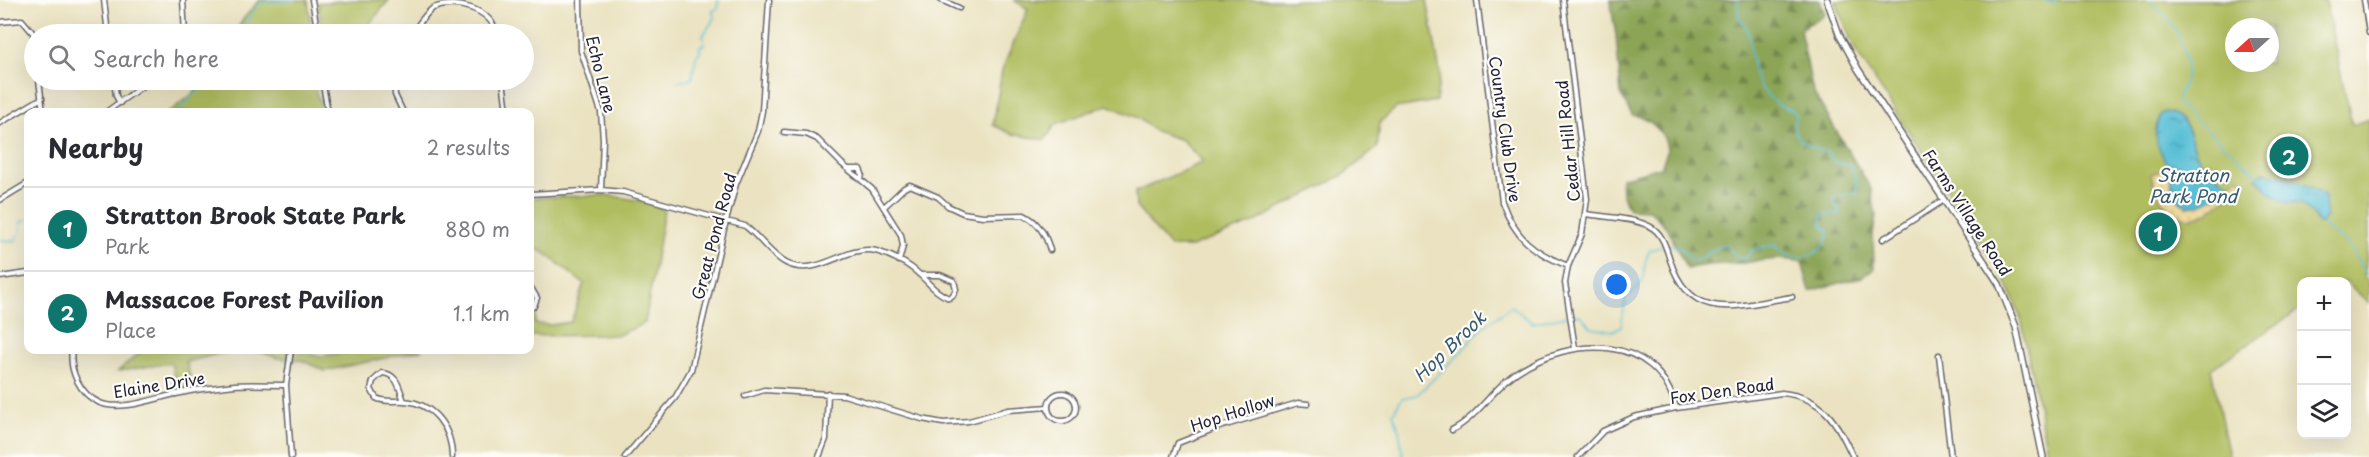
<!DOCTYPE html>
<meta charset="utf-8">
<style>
:root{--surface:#fff;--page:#f7f7f7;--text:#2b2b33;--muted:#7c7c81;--line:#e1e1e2;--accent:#0f766e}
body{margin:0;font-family:"Playpen Sans",sans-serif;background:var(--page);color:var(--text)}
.controls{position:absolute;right:18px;bottom:18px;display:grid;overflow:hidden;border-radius:12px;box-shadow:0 6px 24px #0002}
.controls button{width:54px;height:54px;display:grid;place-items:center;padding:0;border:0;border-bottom:2px solid var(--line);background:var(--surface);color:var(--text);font:30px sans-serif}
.compass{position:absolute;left:2225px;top:18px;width:54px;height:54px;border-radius:50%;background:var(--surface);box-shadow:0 6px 24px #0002;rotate:249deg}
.you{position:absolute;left:1617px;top:285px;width:21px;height:21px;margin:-15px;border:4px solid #fff;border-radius:50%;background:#1a73e8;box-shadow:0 0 0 9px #1a73e833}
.badge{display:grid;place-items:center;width:39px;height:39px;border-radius:50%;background:var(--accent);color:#fff;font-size:20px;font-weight:700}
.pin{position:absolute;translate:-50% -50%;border:3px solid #fff;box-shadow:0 2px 6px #0006}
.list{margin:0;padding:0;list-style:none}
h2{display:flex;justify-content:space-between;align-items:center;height:78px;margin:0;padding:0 24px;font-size:26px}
h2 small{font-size:20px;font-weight:400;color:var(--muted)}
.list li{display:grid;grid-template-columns:39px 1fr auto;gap:18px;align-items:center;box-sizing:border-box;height:84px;padding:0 24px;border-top:2px solid var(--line)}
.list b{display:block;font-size:22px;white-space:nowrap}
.list p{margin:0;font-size:20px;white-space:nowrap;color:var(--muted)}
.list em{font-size:20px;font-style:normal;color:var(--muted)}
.icon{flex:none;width:33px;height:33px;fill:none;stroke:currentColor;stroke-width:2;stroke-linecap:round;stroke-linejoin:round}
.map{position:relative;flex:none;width:2369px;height:457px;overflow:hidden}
.search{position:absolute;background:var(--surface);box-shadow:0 6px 24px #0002;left:24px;top:24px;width:510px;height:66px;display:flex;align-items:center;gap:15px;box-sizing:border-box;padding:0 21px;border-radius:33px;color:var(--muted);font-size:22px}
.panel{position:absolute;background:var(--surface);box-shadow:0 6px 24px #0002;left:24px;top:108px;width:510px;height:246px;border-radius:12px}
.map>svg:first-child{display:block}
.green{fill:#b0bd5f;stroke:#69704d;stroke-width:1.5;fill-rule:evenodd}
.forest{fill:url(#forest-firs);stroke:#576348;stroke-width:1.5}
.sand{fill:url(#sand-dots);stroke:#887e6c;stroke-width:1.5}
.water{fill:url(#water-ripples);stroke:#3d7088;stroke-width:1.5}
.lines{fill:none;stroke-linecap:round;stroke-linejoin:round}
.stream{stroke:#58bfd6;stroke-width:1.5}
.minor-casing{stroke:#68656a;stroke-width:7}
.secondary-casing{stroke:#68656a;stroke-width:8}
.minor{stroke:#fff;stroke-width:4}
.secondary{stroke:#fff;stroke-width:5}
.labels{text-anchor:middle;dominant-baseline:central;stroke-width:4.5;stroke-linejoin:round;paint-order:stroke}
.street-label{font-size:16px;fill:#22223b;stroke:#fdfcf7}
.water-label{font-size:18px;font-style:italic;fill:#355971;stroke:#fdfcf7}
</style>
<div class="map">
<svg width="2369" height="457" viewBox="0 0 2369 457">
<defs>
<pattern id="forest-firs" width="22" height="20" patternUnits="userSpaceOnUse" patternTransform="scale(1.5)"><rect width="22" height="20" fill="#8ca456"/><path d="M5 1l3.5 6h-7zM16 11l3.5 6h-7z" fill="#728548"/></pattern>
<pattern id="sand-dots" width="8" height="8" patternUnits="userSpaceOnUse" patternTransform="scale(1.5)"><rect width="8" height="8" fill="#eeda9e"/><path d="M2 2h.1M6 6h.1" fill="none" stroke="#ccbb89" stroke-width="1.8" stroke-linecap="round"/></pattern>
<pattern id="water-ripples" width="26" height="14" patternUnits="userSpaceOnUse" patternTransform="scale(1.5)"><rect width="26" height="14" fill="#58bfd6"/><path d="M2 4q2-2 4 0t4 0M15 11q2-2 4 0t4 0" fill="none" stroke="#489baf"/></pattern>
</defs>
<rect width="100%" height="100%" fill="#fdfcf7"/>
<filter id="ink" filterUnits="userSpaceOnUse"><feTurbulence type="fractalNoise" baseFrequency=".0167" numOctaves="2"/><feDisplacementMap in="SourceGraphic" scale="12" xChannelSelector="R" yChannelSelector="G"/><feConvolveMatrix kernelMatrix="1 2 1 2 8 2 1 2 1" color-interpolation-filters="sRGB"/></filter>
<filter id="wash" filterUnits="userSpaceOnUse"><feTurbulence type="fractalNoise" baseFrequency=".008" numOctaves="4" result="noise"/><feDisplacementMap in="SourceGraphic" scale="24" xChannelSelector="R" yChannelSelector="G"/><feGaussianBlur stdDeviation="1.35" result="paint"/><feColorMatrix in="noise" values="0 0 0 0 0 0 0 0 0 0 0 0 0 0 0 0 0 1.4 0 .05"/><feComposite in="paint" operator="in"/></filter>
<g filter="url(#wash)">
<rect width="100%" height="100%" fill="#eae2c0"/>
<path class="green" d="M260,0h48l4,34h-78l10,-16z
M351,0h38l-28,34h-39l-4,-31z
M1014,0h413l13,73 -4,28 -40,7 -16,14 -3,26 -34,27 -90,48 -62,24h-21l-34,-40 -1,-15 68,-30 -21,-22 -27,-9 -17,-13 -30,-13 -52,19 -11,16 -33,-6 -19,-9 9,-55 26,-61z
M1835,0h490l27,125 17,-6v120l-5,38 5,4v22l-23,-21h-44l-1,26 -90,61 18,88h-181l-26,-134 -5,-15 -15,-34 -147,-224zM2234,27h36v36h-36z
M203,80h112l1,13 9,19h-156l26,-20z
M606,195l36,6 22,9 -19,113 -27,12 -88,1v-23h6l-1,11 16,1 20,-3 13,-38 -39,-31 -15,-7v-48z
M143,350h91l-48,12 7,24 -15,3 -7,-26 -53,8z
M255,350h26l41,6 40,-6h60l-97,21 -24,-11 -23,-2z"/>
<path class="forest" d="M1610,0h210l5,14c-7,8 -17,8 -25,16l13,62 58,97 5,26 -3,20 1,34 -12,8 -52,14 -8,-29c-20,-6 -39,-1 -60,1 -19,2 -36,0 -55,6l-20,-41 -17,-18 -21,-1 -7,-16 -1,-15 40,-11c2,-5 6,-12 6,-18 -1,-17 -19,-32 -35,-34l-11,-20 -5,-60z"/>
<path class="sand" d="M2168,169l7,27 48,-5 14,-13 9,4 -38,30c-33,18 -50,-10 -57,-38z"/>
<path class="water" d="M2166,112c25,4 23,31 34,48 7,11 18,17 30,24 -11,12 -44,35 -55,11 -4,-8 -4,-19 -7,-28 -9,-21 -19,-29 -7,-53z
M2264,172c21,4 44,11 61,25l1,20 -3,2 -1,5h-4l-6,-10 -11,-10 -17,-2 -11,-7 -17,-17z"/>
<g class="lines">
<path class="stream" d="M2043,0l10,4 3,-4
M2150,0c5,8 10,11 16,17 13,14 22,41 20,59 -1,10 -9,17 -9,27l82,73
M239,34l10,-17 12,-14 35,-3
M677,81l15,-2 4,-23 4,-4v-6l5,-2 -2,-8 12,-19 -3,-6 6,-2v-9
M178,112l30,-32
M2323,224c5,9 16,12 23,19 9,10 13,23 23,33
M0,240l15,1 6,-11v-8l7,-3
M1668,245c9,-1 18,7 23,15h6l27,-16 16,15 7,-2 6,-8 22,-4c17,22 50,13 54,-13l-7,-7 -1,-8 3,-3h16v-3l-6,-8 1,-7 22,-2 -1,-15 -6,-14 -16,-3 -7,-10c-10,-1 -17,-8 -27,-11l-7,-14 3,-13 -4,-4 -16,-6 -15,-16 -7,-14 -6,-43 -9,-14 -2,-17
M1573,315h7l11,12 22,4 8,-5 5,-29c30,-20 10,-22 24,-47l13,-4
M1403,457l-4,-28 -6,-16 9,-15 15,-3 44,-43 23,-26 28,-20 20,17 34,-7"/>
</g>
</g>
<g filter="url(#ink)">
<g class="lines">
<g class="minor-casing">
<path id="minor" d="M104,0l4,34
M183,0l2,34
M312,0l6,34
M580,0l1,51 20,61 2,27 -2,51
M941,0l18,8
M1477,0l25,202c13,36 31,50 66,64
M1563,0l24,199 -5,35 -14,32 -3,17 10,65
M2364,0l5,33
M0,22l22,-2 11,13 1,12
M412,34c6,-9 12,-19 21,-26 24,-8 57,0 64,26
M39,80l4,32
M114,80l2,16 4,7
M322,80l6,32
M394,80l1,15 8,17
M503,80l4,32
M106,112l45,-32
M0,123l42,-25
M784,132l22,2 11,5 25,25 30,25 29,46 2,11 -4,15
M848,169h12l2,5 -1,5
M530,194l71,-4 22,2 122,34c15,11 25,29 41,37 32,16 59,-19 90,-12 15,4 33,13 44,24 10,9 16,18 29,23l4,-3 3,-6 -2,-8 -14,-6h-19
M0,200l28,-17
M884,207l20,-19 6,-3 28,12 10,9 15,7 20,3 41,-1c15,7 22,20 26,35
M1586,214c18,3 48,4 63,12 13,6 17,21 21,34 21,65 69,45 122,37
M1883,239l61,-39
M0,277l28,-4
M530,286l7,12 -3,8 -4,2
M72,350c-3,20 7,44 28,53 23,9 57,-6 81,-10 17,-4 36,-6 54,-8 17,-1 34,0 51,0
M1939,355l12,102
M1048 407a14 14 0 1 1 28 0a14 14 0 1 1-28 0Z
M745,396l19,-6 80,5 78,24 21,4 26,-2 39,-11 40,-3
M404,401c-5,-13 -6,-27 -22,-28l-9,8 -2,8 5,9c10,5 18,2 28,3 30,2 48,28 48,56
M1452,430c26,-13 41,-42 65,-58 54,-36 140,-39 159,36
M291,457l-5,-72 5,-35
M625,457l50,-59 16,-28 35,-149 10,-37 22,-53 4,-20 7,-111
M819,457l7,-18 2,-46
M1173,457l5,-14 38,-15 82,-25 10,1
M1578,457l25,-26 31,-14 42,-9 106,-15c42,4 55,30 71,64"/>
</g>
<g class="secondary-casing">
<path id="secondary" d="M1827,0l12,34 19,35 141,215 17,43 27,130"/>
</g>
<use href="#minor" class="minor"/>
<use href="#secondary" class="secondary"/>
</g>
</g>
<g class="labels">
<g class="street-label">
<text transform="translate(602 74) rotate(76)">Echo Lane</text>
<text transform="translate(1506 129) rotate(82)">Country Club Drive</text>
<text transform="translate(1567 141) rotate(-96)">Cedar Hill Road</text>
<text transform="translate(1968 212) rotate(57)">Farms Village Road</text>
<text transform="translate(713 236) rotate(-75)">Great Pond Road</text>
<text transform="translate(159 384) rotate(-9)">Elaine Drive</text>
<text transform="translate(1722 390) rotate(-8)">Fox Den Road</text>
<text transform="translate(1232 412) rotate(-18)">Hop Hollow</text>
</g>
<g class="water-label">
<text x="2193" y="174">Stratton<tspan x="2193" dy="21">Park Pond</tspan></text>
<text transform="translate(1449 346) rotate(-44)">Hop Brook</text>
</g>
</g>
</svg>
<div class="controls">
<button>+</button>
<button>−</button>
<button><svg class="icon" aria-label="layers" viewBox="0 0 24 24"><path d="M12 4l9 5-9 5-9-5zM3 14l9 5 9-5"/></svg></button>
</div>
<svg class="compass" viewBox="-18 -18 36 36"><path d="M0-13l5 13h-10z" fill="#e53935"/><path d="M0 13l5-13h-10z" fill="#7c7c81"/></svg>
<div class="you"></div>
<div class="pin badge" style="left:2158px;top:232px">1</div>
<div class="pin badge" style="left:2289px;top:156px">2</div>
<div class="search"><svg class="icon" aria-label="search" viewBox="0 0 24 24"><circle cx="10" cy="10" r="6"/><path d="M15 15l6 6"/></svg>Search here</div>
<section class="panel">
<h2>Nearby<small>2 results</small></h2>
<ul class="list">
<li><span class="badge">1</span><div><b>Stratton Brook State Park</b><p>Park</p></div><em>880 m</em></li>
<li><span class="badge">2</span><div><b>Massacoe Forest Pavilion</b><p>Place</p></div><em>1.1 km</em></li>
</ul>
</section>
</div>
